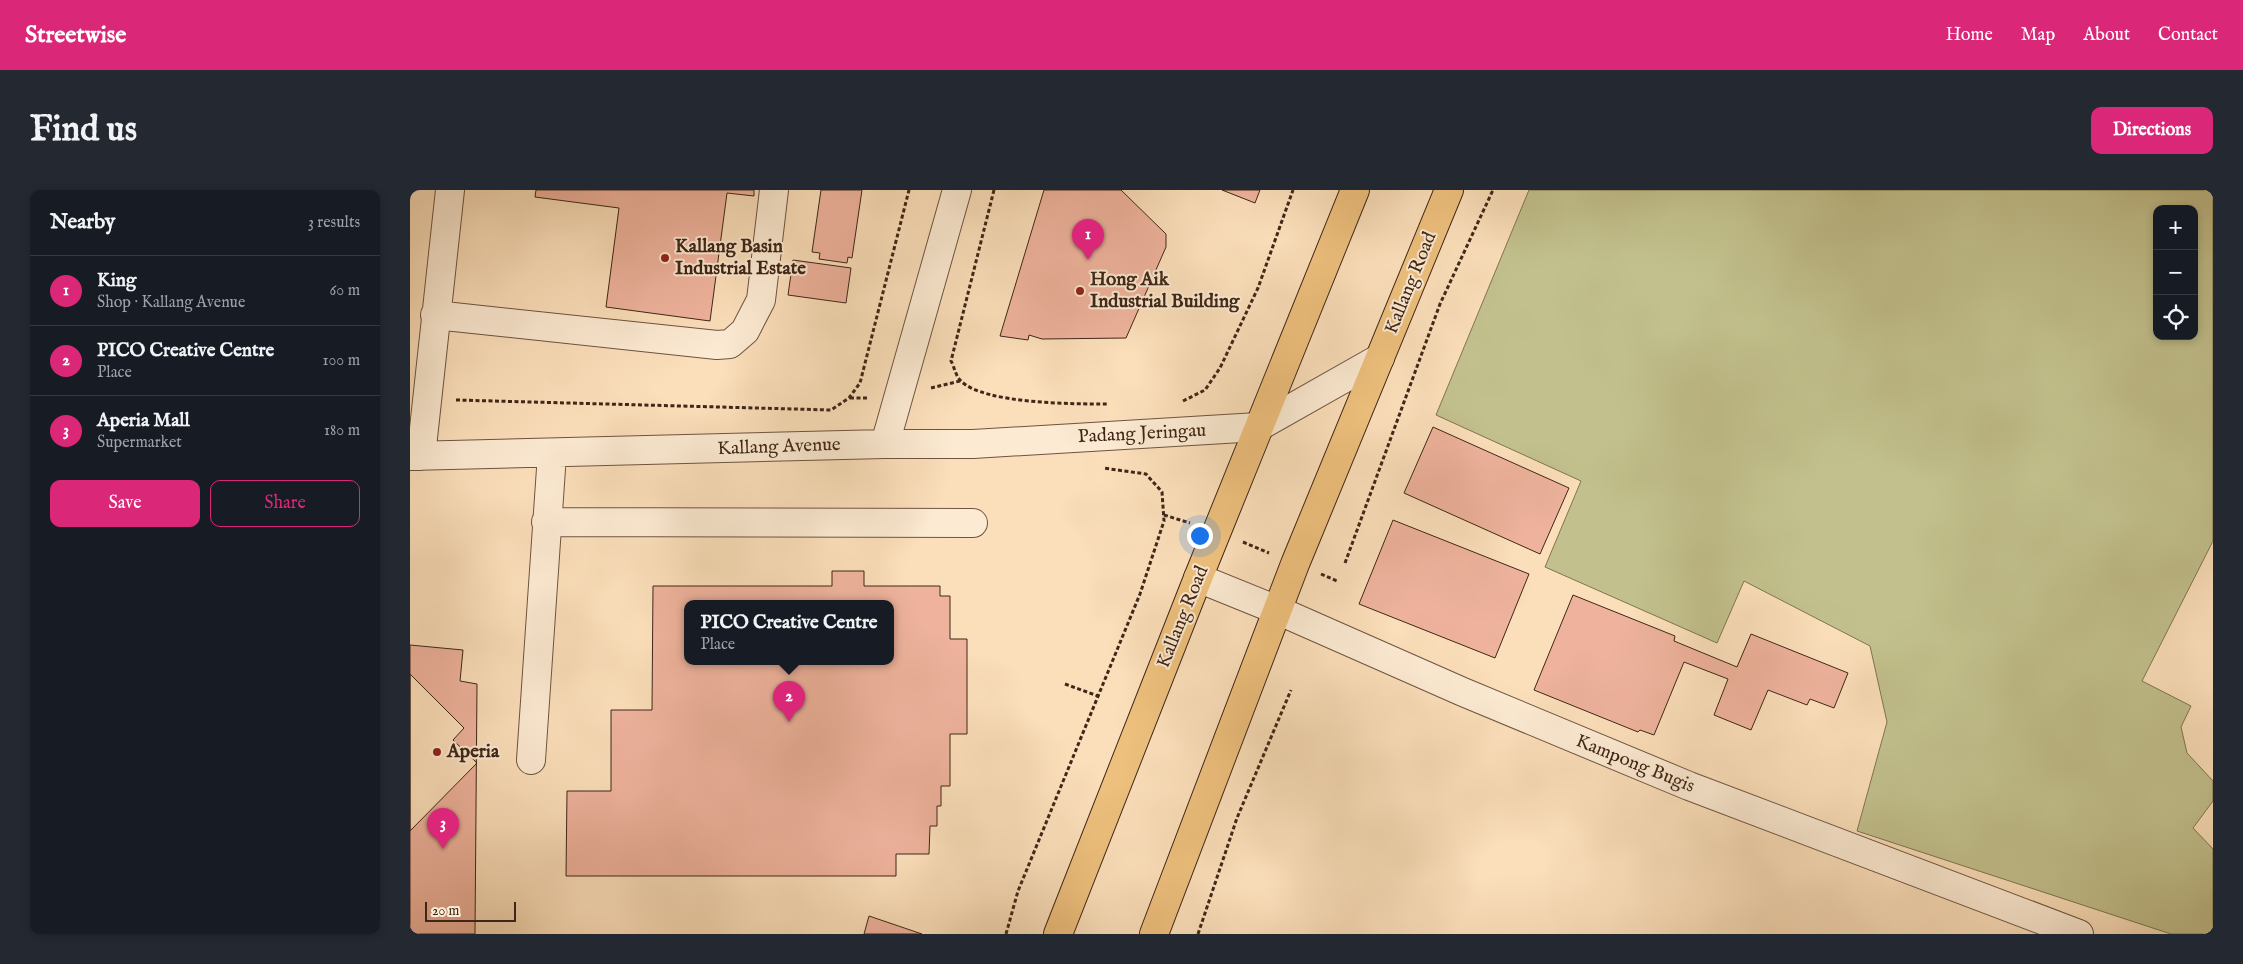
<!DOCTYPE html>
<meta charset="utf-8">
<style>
:root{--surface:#171b24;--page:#242831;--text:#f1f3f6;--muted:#9ea1a6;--line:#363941;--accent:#db2777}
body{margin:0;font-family:"IM FELL English",serif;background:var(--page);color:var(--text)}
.controls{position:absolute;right:15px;top:15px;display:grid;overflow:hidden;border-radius:10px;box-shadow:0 2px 8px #0003}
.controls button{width:45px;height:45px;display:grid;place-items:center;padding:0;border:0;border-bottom:1px solid var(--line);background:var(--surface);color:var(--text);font:25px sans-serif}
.scale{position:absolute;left:15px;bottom:12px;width:91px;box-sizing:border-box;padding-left:5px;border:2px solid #3f2618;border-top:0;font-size:14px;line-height:18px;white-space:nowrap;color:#3f2618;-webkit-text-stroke:4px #fcead2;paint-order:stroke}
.you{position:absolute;left:789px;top:345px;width:18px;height:18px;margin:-12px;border:4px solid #fff;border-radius:50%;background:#1a73e8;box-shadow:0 0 0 8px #1a73e833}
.badge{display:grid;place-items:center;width:32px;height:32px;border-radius:50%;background:var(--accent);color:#fff;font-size:16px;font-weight:700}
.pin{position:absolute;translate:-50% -41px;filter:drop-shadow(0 1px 2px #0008)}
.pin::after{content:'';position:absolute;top:26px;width:18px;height:15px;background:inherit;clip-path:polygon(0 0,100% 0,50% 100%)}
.popup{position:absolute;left:274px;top:410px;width:210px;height:65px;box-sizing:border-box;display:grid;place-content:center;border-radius:10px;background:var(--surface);filter:drop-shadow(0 1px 4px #0005);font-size:16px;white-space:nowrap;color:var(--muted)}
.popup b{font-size:19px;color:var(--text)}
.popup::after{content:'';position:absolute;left:50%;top:100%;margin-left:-10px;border:10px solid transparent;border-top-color:var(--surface)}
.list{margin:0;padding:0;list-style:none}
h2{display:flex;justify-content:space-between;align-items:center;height:65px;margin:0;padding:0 20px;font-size:21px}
h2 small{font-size:16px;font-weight:400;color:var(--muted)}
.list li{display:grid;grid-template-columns:32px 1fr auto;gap:15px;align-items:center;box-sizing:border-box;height:70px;padding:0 20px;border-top:1px solid var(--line)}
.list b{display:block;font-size:19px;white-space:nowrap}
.list p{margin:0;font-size:16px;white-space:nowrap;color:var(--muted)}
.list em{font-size:16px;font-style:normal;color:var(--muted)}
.actions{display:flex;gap:10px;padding:15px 20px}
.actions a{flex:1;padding:11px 0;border:1px solid var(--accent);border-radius:10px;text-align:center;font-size:18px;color:var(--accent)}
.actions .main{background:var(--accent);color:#fff}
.icon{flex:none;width:28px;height:28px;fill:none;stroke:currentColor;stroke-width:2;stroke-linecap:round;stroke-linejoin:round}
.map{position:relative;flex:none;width:1803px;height:744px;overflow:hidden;border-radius:10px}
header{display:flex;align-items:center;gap:30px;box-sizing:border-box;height:70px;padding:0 25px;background:var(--accent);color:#fff}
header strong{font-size:24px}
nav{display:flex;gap:28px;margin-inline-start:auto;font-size:18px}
.intro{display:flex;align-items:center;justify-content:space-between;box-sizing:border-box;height:120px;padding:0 30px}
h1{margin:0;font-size:35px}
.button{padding:12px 22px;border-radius:10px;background:var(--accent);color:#fff;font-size:18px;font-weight:700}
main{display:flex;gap:30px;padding:0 30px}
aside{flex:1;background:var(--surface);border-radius:10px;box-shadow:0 2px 8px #0003}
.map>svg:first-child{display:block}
.green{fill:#c2c18d;stroke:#807452;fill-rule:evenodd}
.building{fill:#efb39d;stroke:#3f2618;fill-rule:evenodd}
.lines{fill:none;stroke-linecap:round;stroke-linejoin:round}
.minor-casing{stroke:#6e5440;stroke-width:30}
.major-casing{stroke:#3f2618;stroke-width:30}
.path{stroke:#3f2618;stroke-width:3;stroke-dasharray:4 2.5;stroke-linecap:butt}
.minor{stroke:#fcead2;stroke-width:28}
.major{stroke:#eec07d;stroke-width:28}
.poi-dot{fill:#8f2418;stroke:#fcead2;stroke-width:2}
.labels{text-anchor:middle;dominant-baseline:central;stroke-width:4;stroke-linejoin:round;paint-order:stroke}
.poi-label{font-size:19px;font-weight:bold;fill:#3f2618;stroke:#fcead2;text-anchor:start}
.street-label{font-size:19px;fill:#3f2618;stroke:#fcead2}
</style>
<header>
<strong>Streetwise</strong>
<nav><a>Home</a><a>Map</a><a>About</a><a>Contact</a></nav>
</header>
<div class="intro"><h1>Find us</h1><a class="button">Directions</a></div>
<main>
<aside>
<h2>Nearby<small>3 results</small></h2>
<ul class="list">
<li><span class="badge">1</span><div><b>King</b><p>Shop · Kallang Avenue</p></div><em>60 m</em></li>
<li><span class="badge">2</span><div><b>PICO Creative Centre</b><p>Place</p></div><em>100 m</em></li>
<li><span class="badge">3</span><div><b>Aperia Mall</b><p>Supermarket</p></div><em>180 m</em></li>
</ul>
<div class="actions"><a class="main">Save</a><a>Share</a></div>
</aside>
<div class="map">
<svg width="1803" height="744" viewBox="0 0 1803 744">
<rect width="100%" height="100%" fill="#fbdfba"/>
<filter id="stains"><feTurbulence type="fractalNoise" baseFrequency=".004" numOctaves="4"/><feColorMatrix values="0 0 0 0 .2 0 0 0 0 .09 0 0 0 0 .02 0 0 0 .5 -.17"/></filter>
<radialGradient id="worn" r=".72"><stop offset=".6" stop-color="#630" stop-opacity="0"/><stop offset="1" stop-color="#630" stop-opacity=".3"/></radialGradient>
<path class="green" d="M1119,0h684v351l-71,140 49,25 -10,21 6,26 26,28v20l-20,27 20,21v85h-42l-314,-103 30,-109 -17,-76 -126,-65 -27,62 -172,-76 36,-86 -145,-66zM1747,19h37v127h-37z"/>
<path class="building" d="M126,0h218v6l-27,-3 -17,128 -104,-14 13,-99 -84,-11z
M411,0h41l-10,68 -4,-1 -1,6 -28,-4 1,-6 -8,-1z
M634,0h77l45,44v13l-40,91 -84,1 -13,-4 -1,5 -28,-4z
M812,0h38l-5,13z
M383,70l58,8 -5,35 -58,-8z
M1023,237l136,61 -29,66 -136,-61z
M983,330l136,54 -34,84 -136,-54z
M422,381h32v15h76v10h10v43h17v95h-17v52h-9v20h-4v20h-7l-1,28h-33v22h-330l1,-85h44v-81h41l1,-124h179zM278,413h202v58h-202z
M1163,405l102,41 -1,5 63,26 14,-33 97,39 -14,35 -24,-9 -3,6 -39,-15 -17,40 -37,-15 14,-36 -44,-17 -30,73 -14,-5 -2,2 -104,-42z
M0,455l53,5 -3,31 17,3 -2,250h-65z
M0,484l54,54 -11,12 24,23 -67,68z
M459,726l53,18h-58z"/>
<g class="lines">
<g class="minor-casing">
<path id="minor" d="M25,125l282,30 13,-1 15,-13 16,-31 13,-110
M475,254l72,-254
M0,266l475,-12h88l285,-17 122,-69
M11,266l29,-266
M136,332l427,1
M788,388l79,32 186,82 226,94 390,148
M121,570l21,-306"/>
</g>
<g class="major-casing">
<path id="major" d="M648,744l140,-356 157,-388
M744,744l141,-370 154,-374"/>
</g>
<path class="path" d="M584,0l-43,171c3,5 5,16 10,20 23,23 113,23 146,23
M521,198l29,-7
M440,208h18
M46,210l375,10 18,-12 11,-15 49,-193
M773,211l22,-11 15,-22 38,-80 35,-98
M754,325l26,8
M833,352l26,11
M935,373l95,-259 53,-114
M911,384l16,7
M655,494l33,12
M596,744l12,-43 122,-297 24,-73 -2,-29 -16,-18 -43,-6
M788,744l39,-116 54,-128"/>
<use href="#minor" class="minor"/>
<use href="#major" class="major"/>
</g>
<g class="poi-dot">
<circle cx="255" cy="68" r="5"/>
<circle cx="670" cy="101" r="5"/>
<circle cx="27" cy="562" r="5"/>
</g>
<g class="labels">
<g class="poi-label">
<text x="265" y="57">Kallang Basin<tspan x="265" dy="22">Industrial Estate</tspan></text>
<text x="680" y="90">Hong Aik<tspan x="680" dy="22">Industrial Building</tspan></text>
<text x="37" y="562">Aperia</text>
</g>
<g class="street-label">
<text transform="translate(1001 93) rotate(-68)">Kallang Road</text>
<text transform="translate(732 244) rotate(-3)">Padang Jeringau</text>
<text transform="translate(369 257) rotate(-2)">Kallang Avenue</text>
<text transform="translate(773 427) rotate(-68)">Kallang Road</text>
<text transform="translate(1225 574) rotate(22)">Kampong Bugis</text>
</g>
</g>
<rect width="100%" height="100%" filter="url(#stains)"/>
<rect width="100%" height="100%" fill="url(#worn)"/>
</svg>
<div class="controls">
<button>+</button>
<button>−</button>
<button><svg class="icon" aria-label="locate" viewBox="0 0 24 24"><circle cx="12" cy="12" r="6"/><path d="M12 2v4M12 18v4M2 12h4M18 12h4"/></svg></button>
</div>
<div class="scale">20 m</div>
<div class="you"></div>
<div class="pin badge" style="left:678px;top:70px">1</div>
<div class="pin badge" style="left:379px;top:532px">2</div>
<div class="popup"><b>PICO Creative Centre</b>Place</div>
<div class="pin badge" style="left:33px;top:659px">3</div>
</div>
</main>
